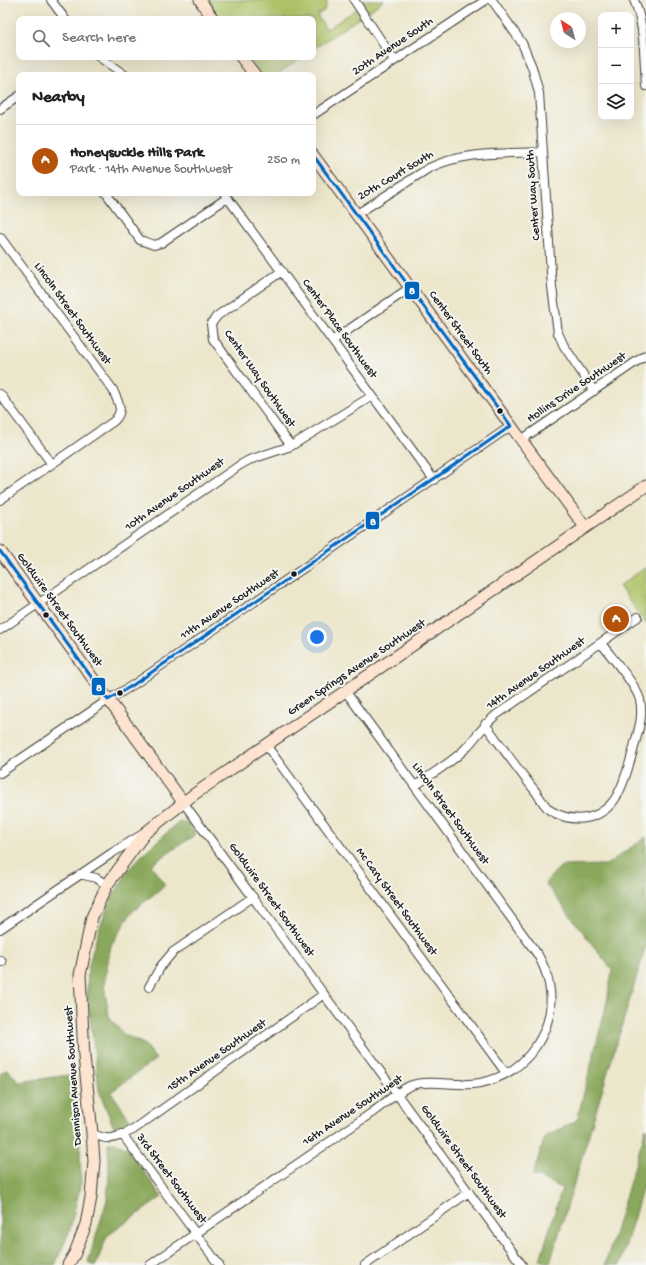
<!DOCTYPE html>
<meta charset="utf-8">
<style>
:root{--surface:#fff;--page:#f2f2f2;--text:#222;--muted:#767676;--line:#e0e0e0;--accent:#b45309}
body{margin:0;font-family:"Gochi Hand",sans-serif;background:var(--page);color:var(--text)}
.controls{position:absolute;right:12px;top:12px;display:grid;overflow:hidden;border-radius:8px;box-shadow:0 4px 16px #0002}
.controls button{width:36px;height:36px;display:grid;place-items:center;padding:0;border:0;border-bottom:1px solid var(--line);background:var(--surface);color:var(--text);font:20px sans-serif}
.compass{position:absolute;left:550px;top:12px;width:36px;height:36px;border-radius:50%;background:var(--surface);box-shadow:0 4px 16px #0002;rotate:324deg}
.you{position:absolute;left:317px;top:637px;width:14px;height:14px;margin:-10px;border:3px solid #fff;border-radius:50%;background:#1a73e8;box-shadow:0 0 0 6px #1a73e833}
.badge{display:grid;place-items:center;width:26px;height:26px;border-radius:50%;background:var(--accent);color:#fff;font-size:13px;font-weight:700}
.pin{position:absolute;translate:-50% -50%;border:2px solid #fff;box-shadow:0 1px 4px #0006}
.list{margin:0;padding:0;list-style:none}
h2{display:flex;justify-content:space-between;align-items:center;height:52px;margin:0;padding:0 16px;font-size:17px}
h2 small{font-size:13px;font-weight:400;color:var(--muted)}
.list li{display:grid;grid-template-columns:26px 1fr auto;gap:12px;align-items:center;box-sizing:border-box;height:72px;padding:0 16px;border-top:1px solid var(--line)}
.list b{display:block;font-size:15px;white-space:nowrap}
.list p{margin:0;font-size:13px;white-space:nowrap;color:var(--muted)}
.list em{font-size:13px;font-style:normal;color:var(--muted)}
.icon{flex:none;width:22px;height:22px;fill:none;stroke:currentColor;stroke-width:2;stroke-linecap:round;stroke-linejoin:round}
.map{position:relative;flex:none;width:646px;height:1265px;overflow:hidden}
.search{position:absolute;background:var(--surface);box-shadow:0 4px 16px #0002;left:16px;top:16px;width:300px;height:44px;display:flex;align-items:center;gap:10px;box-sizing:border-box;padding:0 14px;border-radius:8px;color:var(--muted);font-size:15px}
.panel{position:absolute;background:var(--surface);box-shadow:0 4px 16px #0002;left:16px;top:72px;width:300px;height:124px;border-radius:8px}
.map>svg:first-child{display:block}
.green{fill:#aec267;stroke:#656f42}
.forest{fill:#8aa85c;stroke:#53623c}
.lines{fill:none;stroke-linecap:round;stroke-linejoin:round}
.street-casing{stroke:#3b3a36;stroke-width:10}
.secondary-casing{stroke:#3b3a36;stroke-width:13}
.street{stroke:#fff;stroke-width:8}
.secondary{stroke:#fde4d1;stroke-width:11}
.bus-1-casing{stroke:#f6f6f2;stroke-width:6}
.bus-1{stroke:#0065bd;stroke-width:3}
.bus-dot{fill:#1c1c1c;stroke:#f6f6f2;stroke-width:1.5}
.labels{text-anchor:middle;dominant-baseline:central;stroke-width:4;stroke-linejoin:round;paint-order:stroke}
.street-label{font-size:12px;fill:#1c1c1c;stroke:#f6f6f2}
.line-badge{stroke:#f6f6f2;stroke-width:1.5}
.badge-label{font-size:11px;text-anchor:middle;font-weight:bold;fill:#fff}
</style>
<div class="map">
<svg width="646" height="1265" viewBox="0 0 646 1265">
<rect width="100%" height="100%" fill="#f6f6f2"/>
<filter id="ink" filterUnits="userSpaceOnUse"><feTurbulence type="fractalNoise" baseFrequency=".025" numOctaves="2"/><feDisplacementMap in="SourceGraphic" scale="8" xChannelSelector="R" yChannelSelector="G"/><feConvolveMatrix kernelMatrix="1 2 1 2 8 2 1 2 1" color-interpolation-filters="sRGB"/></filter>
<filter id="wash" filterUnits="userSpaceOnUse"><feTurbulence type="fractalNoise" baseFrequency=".012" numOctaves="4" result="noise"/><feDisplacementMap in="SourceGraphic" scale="16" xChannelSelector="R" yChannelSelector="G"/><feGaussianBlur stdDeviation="0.9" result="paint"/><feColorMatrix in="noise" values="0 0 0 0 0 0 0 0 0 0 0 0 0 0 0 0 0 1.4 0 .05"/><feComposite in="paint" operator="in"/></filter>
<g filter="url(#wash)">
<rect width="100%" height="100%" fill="#ece6cb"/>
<path class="green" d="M207,0h119l1,2 -2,8 -5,4 -2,-1 1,8 1,-1 7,9 31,-21 4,8 -49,33v-30h-93z
M363,0h21l-16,12 -6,-8z
M248,57h54l-26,18h-14z
M646,567v57l-27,-38z"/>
<path class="forest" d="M179,822h7l10,12 -45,31 14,20 -33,27 -21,33 -7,40 5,31 14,18 21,10 12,15 -45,33 20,29 -11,7 -7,-2 -14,-36 -12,-97 1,-25 9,-33 12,-32 20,-34 17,-18z
M646,837v109l-96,317 -10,-3 22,-72 -29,-13 12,-38 32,-17 30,-118 5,-32 -67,-87 16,-17 45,-1z
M7,1069l12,13 56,-8 5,68 1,40 -11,48 -15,35h-55v-191z
M646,1128v48l-26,89h-15z
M108,1143h9l9,4 36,50 -55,39 -11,29h-5l-3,-3 19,-62 2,-26z"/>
</g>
<g filter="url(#ink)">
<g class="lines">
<g class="street-casing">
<path id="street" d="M51,0l14,19
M354,0l40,60
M492,0l30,43 10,24 7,26 13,194 6,46 6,13 30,45
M634,0c11,26 10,57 12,86
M99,57l26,18
M0,109l19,-13
M313,115l173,-115
M106,193l34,47 14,5 7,-2 66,-45
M224,193l210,287
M357,214l72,-46c35,-17 76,-14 114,-16
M0,237l113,153c5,13 12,20 1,31l-114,79
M282,271l-65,45 -6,8 2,15 78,107
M332,341l79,-54
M0,394l52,70
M521,440l125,-85
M0,630l240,-165 9,-5 42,-14 81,-50
M485,724c17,23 33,46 51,68 4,6 9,15 15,19 11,6 23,9 35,7 33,-6 39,-40 47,-67 4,-18 11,-32 7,-51 -4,-16 -29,-43 -39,-57
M266,745l240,328
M0,773l108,-73 25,-15 378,-259
M415,786c16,-12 36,-23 50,-37 11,-12 19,-24 31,-34l142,-98
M183,802l339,463
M80,874l16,4 11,7
M0,929l112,-76 31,-19
M0,960l2,2
M149,987l12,-21 12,-14 80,-55
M92,1133c18,10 24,4 41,-3l191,-136
M122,1134l97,131
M150,1265l220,-151c12,-8 33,-28 46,-30 20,-4 43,3 64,-1 46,-9 78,-53 69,-99 -2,-10 -6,-20 -11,-29l-192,-263
M365,1265l104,-73"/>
</g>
<g class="secondary-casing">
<path id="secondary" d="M200,0l13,19
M241,57l14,18
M313,155l272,372
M0,551l183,251
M68,1265l7,-12 11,-29 5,-27 3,-36 -2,-28 -8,-77 -4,-81 12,-58 15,-32 38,-52 48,-38 453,-309"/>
</g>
<use href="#street" class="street"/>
<use href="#secondary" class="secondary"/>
<g class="bus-1-casing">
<path id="bus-1" d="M0,551l108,149 25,-15 378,-259 -198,-271"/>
</g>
<use href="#bus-1" class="bus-1"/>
</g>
</g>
<g class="bus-dot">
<circle cx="500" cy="411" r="3.5"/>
<circle cx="294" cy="574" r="3.5"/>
<circle cx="46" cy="615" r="3.5"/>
<circle cx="120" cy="693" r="3.5"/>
</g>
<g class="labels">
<g class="street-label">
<text transform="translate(393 47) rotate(-34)">20th Avenue South</text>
<text transform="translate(396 176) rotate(-31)">20th Court South</text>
<text transform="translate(534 195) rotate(-94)">Center Way South</text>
<text transform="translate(72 314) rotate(54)">Lincoln Street Southwest</text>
<text transform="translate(339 329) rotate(54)">Center Place Southwest</text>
<text transform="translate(460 333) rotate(54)">Center Street South</text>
<text transform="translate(259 379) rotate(55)">Center Way Southwest</text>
<text transform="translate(577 388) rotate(-34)">Hollins Drive Southwest</text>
<text transform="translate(175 495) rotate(-35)">10th Avenue Southwest</text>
<text transform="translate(230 605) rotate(-34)">11th Avenue Southwest</text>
<text transform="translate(59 610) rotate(54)">Goldwire Street Southwest</text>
<text transform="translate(357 668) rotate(-34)">Green Springs Avenue Southwest</text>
<text transform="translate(536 674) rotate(-35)">14th Avenue Southwest</text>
<text transform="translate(450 814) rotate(54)">Lincoln Street Southwest</text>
<text transform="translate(271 900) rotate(54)">Goldwire Street Southwest</text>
<text transform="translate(396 902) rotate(54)">Mc Cary Street Southwest</text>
<text transform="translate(217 1056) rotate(-35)">15th Avenue Southwest</text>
<text transform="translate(74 1076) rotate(-94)">Dennison Avenue Southwest</text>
<text transform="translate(353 1111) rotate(-34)">16th Avenue Southwest</text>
<text transform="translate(463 1162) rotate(54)">Goldwire Street Southwest</text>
<text transform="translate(171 1179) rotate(53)">3rd Street Southwest</text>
</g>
</g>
<g class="line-badge">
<rect x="404" y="281" width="16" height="19" rx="4" fill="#0065bd"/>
<rect x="365" y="511" width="15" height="19" rx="4" fill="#0065bd"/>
<rect x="91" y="677" width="15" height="19" rx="4" fill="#0065bd"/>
</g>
<g class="badge-label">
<text x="412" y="294">8</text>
<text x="373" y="525">8</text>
<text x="99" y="691">8</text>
</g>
</svg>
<div class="controls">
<button>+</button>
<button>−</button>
<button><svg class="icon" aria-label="layers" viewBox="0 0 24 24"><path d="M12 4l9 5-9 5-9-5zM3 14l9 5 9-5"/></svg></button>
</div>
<svg class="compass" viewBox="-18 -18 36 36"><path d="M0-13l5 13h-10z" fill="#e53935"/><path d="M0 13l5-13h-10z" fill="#767676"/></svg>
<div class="you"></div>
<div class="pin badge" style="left:616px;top:619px">A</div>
<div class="search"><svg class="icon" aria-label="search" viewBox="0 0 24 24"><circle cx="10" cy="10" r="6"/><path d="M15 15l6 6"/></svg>Search here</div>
<section class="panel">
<h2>Nearby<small></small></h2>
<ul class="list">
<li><span class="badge">A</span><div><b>Honeysuckle Hills Park</b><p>Park · 14th Avenue Southwest</p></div><em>250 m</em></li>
</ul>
</section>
</div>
